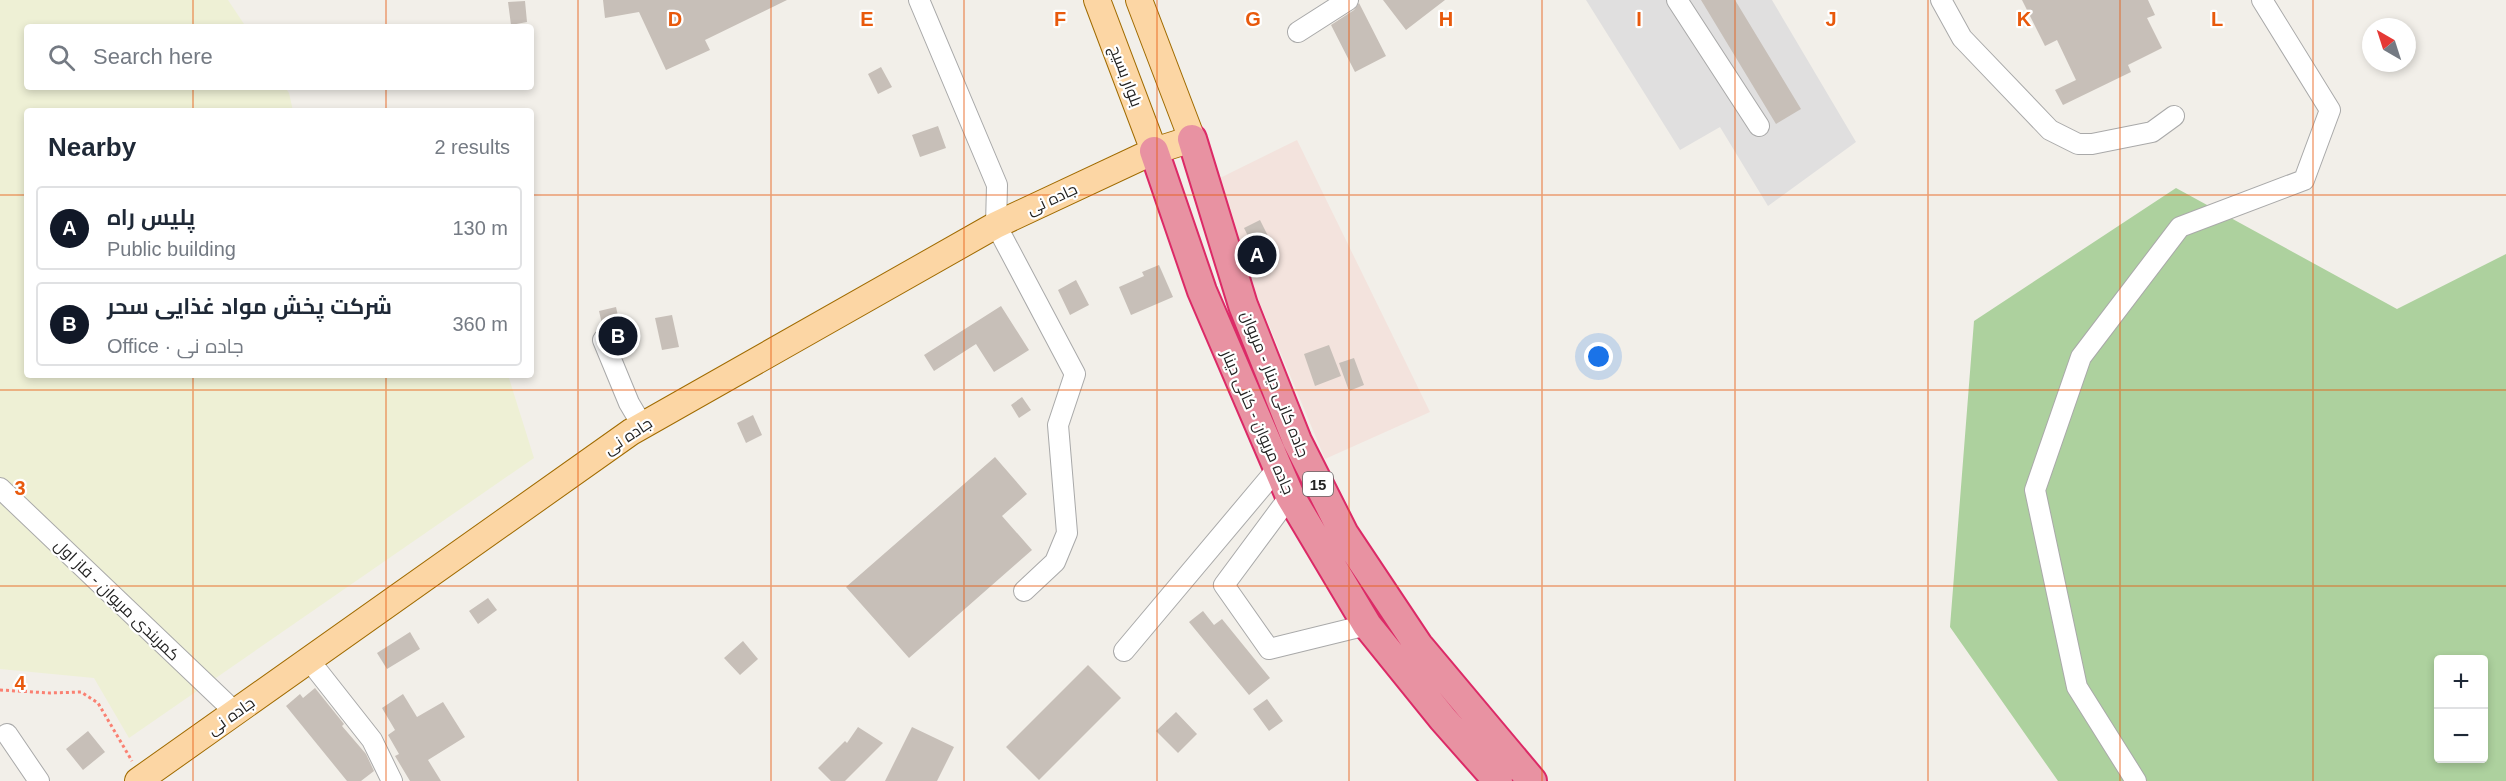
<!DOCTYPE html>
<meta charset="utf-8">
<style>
:root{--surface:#fff;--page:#f2f2f3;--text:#1f2937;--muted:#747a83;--line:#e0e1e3;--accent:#111827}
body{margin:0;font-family:Arial,Cairo,sans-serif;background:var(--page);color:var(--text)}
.controls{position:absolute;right:18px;bottom:18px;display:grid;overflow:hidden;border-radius:6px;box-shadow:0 3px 9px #0003}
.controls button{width:54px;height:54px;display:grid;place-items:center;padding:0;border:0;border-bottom:2px solid var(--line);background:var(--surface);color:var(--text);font:30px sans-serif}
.compass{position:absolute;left:2362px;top:18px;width:54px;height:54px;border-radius:50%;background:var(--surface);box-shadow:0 3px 9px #0003;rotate:321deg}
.you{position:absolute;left:1599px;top:357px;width:21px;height:21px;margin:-15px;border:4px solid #fff;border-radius:50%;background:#1a73e8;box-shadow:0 0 0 9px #1a73e833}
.badge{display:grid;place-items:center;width:39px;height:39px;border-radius:50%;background:var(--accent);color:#fff;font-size:20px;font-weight:700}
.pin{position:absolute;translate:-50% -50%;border:3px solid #fff;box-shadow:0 2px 6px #0006}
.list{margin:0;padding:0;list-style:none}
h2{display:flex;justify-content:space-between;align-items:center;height:78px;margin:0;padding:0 24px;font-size:26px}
h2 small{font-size:20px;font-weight:400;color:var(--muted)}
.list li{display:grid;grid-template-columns:39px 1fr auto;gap:18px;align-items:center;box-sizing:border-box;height:84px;margin:0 12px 12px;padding:0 12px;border:2px solid var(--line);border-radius:6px}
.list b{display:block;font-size:22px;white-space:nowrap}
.list p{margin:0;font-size:20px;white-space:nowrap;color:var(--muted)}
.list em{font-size:20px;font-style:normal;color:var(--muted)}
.icon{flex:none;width:33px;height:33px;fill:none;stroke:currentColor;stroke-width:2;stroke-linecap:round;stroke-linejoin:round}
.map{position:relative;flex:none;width:2506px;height:781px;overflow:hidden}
.search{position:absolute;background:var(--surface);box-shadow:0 3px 9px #0003;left:24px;top:24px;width:510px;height:66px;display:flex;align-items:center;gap:15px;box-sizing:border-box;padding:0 21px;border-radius:6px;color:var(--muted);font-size:22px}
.panel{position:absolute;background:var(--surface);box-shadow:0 3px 9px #0003;left:24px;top:108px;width:510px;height:270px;border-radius:6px}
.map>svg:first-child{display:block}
.residential{fill:#e0dfdf}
.military{fill:#f3e3dd}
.farmland{fill:#eef0d5}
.forest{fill:#add19e;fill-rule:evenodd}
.building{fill:#c7bfb8}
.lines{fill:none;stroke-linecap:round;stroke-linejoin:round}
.minor-casing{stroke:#a9a9a9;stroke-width:22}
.major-casing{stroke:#a06b00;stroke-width:28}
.highway-casing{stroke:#dc2a67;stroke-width:32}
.path{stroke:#fa8072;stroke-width:3;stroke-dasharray:3 3;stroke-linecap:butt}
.minor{stroke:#fff;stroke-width:20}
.major{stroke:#fcd6a4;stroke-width:26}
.highway{stroke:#e892a2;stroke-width:28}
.grid{fill:none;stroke:#e8590c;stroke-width:1.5;stroke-opacity:0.55}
.labels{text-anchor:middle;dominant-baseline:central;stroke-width:4.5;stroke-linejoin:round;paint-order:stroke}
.shield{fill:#fff;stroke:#646464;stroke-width:1.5}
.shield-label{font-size:15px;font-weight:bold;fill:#222}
.street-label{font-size:16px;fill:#222;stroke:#fff}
.grid-label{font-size:20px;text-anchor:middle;font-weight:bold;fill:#e8590c;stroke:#fff;stroke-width:4.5;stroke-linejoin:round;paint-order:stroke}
</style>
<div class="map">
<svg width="2506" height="781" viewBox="0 0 2506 781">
<rect width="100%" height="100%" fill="#f2efe9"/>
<path class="residential" d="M1586,0h186l84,142 -88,64 -48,-79 -40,23z"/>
<path class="military" d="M1297,140l133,272 -105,47 -84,-201 -21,-80z"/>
<path class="farmland" d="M0,0h228l18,27h-219v60h258l4,6 4,18h-266v264h481l26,83 -405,280 -35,-60 -94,-9z"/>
<path class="forest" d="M2176,188l221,121 109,-55v527h-448l-108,-154 24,-306zM2438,660h46v98h-46z"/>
<path class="building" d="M603,0h184l-82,40 5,10 -44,20 -27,-58 -34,6z
M1383,0h62l-39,30z
M1701,0h34l66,109 -25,15z
M2022,0h126l7,15 -8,3 15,30 -34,17 3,7 -68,33 -8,-15 21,-10 -19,-40 -12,6z
M525,1l2,21 -16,3 -3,-23z
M1359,3l27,53 -31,16 -24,-47 23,-15z
M881,67l11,20 -14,7 -10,-20z
M938,126l8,22 -26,9 -8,-22z
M1260,220l9,18 -16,8 -9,-18z
M1159,265l14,32 -42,18 -12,-28 25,-11 -2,-4z
M1076,280l13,25 -19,10 -12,-25z
M1001,306l28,44 -35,22 -18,-28 -42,27 -10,-16z
M616,307l4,18 -17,3 -4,-17z
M672,315l7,32 -17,3 -7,-32z
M1329,345l12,31 -26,10 -11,-32z
M1354,358l10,27 -15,6 -10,-28z
M1022,397l9,13 -12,8 -8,-13z
M753,415l9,20 -16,8 -9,-20z
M995,457l32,37 -25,22 30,34 -123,108 -63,-71z
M488,598l9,12 -19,14 -9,-13z
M1203,611l11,14 8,-6 48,59 -21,17 -60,-73z
M410,632l10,17 -33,20 -10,-16z
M743,641l15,18 -18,16 -16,-17z
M1088,665l33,33 -82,82 -33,-33z
M315,688l29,36 -2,2 24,28 8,17 -13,10h-14l-61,-75 14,-12 3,4z
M403,694l14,23 26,-15 22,35 -37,23 13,21h-31l-15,-25 4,-2 -11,-19 7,-5 -13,-22z
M1267,699l16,22 -14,10 -16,-22z
M1176,712l21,22 -19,19 -22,-22z
M858,727l25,16 -38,38h-14l-13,-13 27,-27 2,2z
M912,727l42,20 -17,34h-52z
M88,731l17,21 -22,18 -17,-21z"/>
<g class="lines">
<g class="minor-casing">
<path id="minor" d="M919,0l78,185 -1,40 79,149 -17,51 9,108 -12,29 -31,29
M1677,0l82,126
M1941,0l21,38 88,92 28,14h14l60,-12 22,-16
M1298,32l50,-32
M603,340l26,63 13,22
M0,488l235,224
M1290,496l-66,89 45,64 98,-24
M1124,651l153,-182
M309,660l63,80 20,41
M7,734l32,47
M2136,781l-59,-94 -42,-197 46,-133 99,-130 124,-47 26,-70 -68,-110"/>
</g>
<g class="major-casing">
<path id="major" d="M1097,0l57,151
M138,781l493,-349 365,-207 158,-74 38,-12 -53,-139"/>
</g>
<g class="highway-casing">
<path id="highway" d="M1192,139l51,166 54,136 47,93 74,111 114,136
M1154,151l48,140 88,205 77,129 76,94 55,62"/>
</g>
<path class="path" d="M0,690l50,3 31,-1 17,11 34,58"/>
<use href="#minor" class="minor"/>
<use href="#major" class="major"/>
<use href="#highway" class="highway"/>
</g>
<path class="grid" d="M193,0v27M386,0v27M578,0v781M771,0v781M964,0v781M1157,0v781M1349,0v781M1542,0v781M1735,0v781M1928,0v781M2120,0v781M2313,0v781M193,87v24M386,87v24M0,195h27M531,195h1975M193,375v406M386,375v406M0,390h2506M0,586h2506"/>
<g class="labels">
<rect class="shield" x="1303" y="472" width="30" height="24" rx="4.5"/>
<g class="shield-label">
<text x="1318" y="484">15</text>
</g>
<g class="street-label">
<text transform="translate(1126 76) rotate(69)">بلوار بسیج</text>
<text transform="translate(1052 199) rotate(-25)">جاده نی</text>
<text transform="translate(1275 384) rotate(68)">جاده کانی دینار - مریوان</text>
<text transform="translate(1258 422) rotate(66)">جاده مریوان - کانی دینار</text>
<text transform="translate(628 436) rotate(-33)">جاده نی</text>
<text transform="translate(117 600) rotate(44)">کمربندی مریوان - فاز اول</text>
<text transform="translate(231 716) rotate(-35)">جاده نی</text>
</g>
</g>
<g class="grid-label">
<text x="675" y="26">D</text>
<text x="867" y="26">E</text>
<text x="1060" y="26">F</text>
<text x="1253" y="26">G</text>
<text x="1446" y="26">H</text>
<text x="1639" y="26">I</text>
<text x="1831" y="26">J</text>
<text x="2024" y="26">K</text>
<text x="2217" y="26">L</text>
<text x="20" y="495">3</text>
<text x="20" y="690">4</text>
</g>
</svg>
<div class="controls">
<button>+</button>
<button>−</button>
</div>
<svg class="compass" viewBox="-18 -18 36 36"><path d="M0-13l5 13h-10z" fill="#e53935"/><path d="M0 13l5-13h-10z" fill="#747a83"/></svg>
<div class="you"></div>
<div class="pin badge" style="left:1257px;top:255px">A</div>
<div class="pin badge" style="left:618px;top:336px">B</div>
<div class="search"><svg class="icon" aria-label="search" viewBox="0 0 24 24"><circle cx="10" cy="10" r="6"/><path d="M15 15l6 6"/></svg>Search here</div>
<section class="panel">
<h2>Nearby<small>2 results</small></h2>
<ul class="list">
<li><span class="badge">A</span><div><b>پلیس راه</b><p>Public building</p></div><em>130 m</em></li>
<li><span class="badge">B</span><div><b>شرکت پخش مواد غذایی سحر</b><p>Office · جاده نی</p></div><em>360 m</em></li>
</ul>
</section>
</div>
